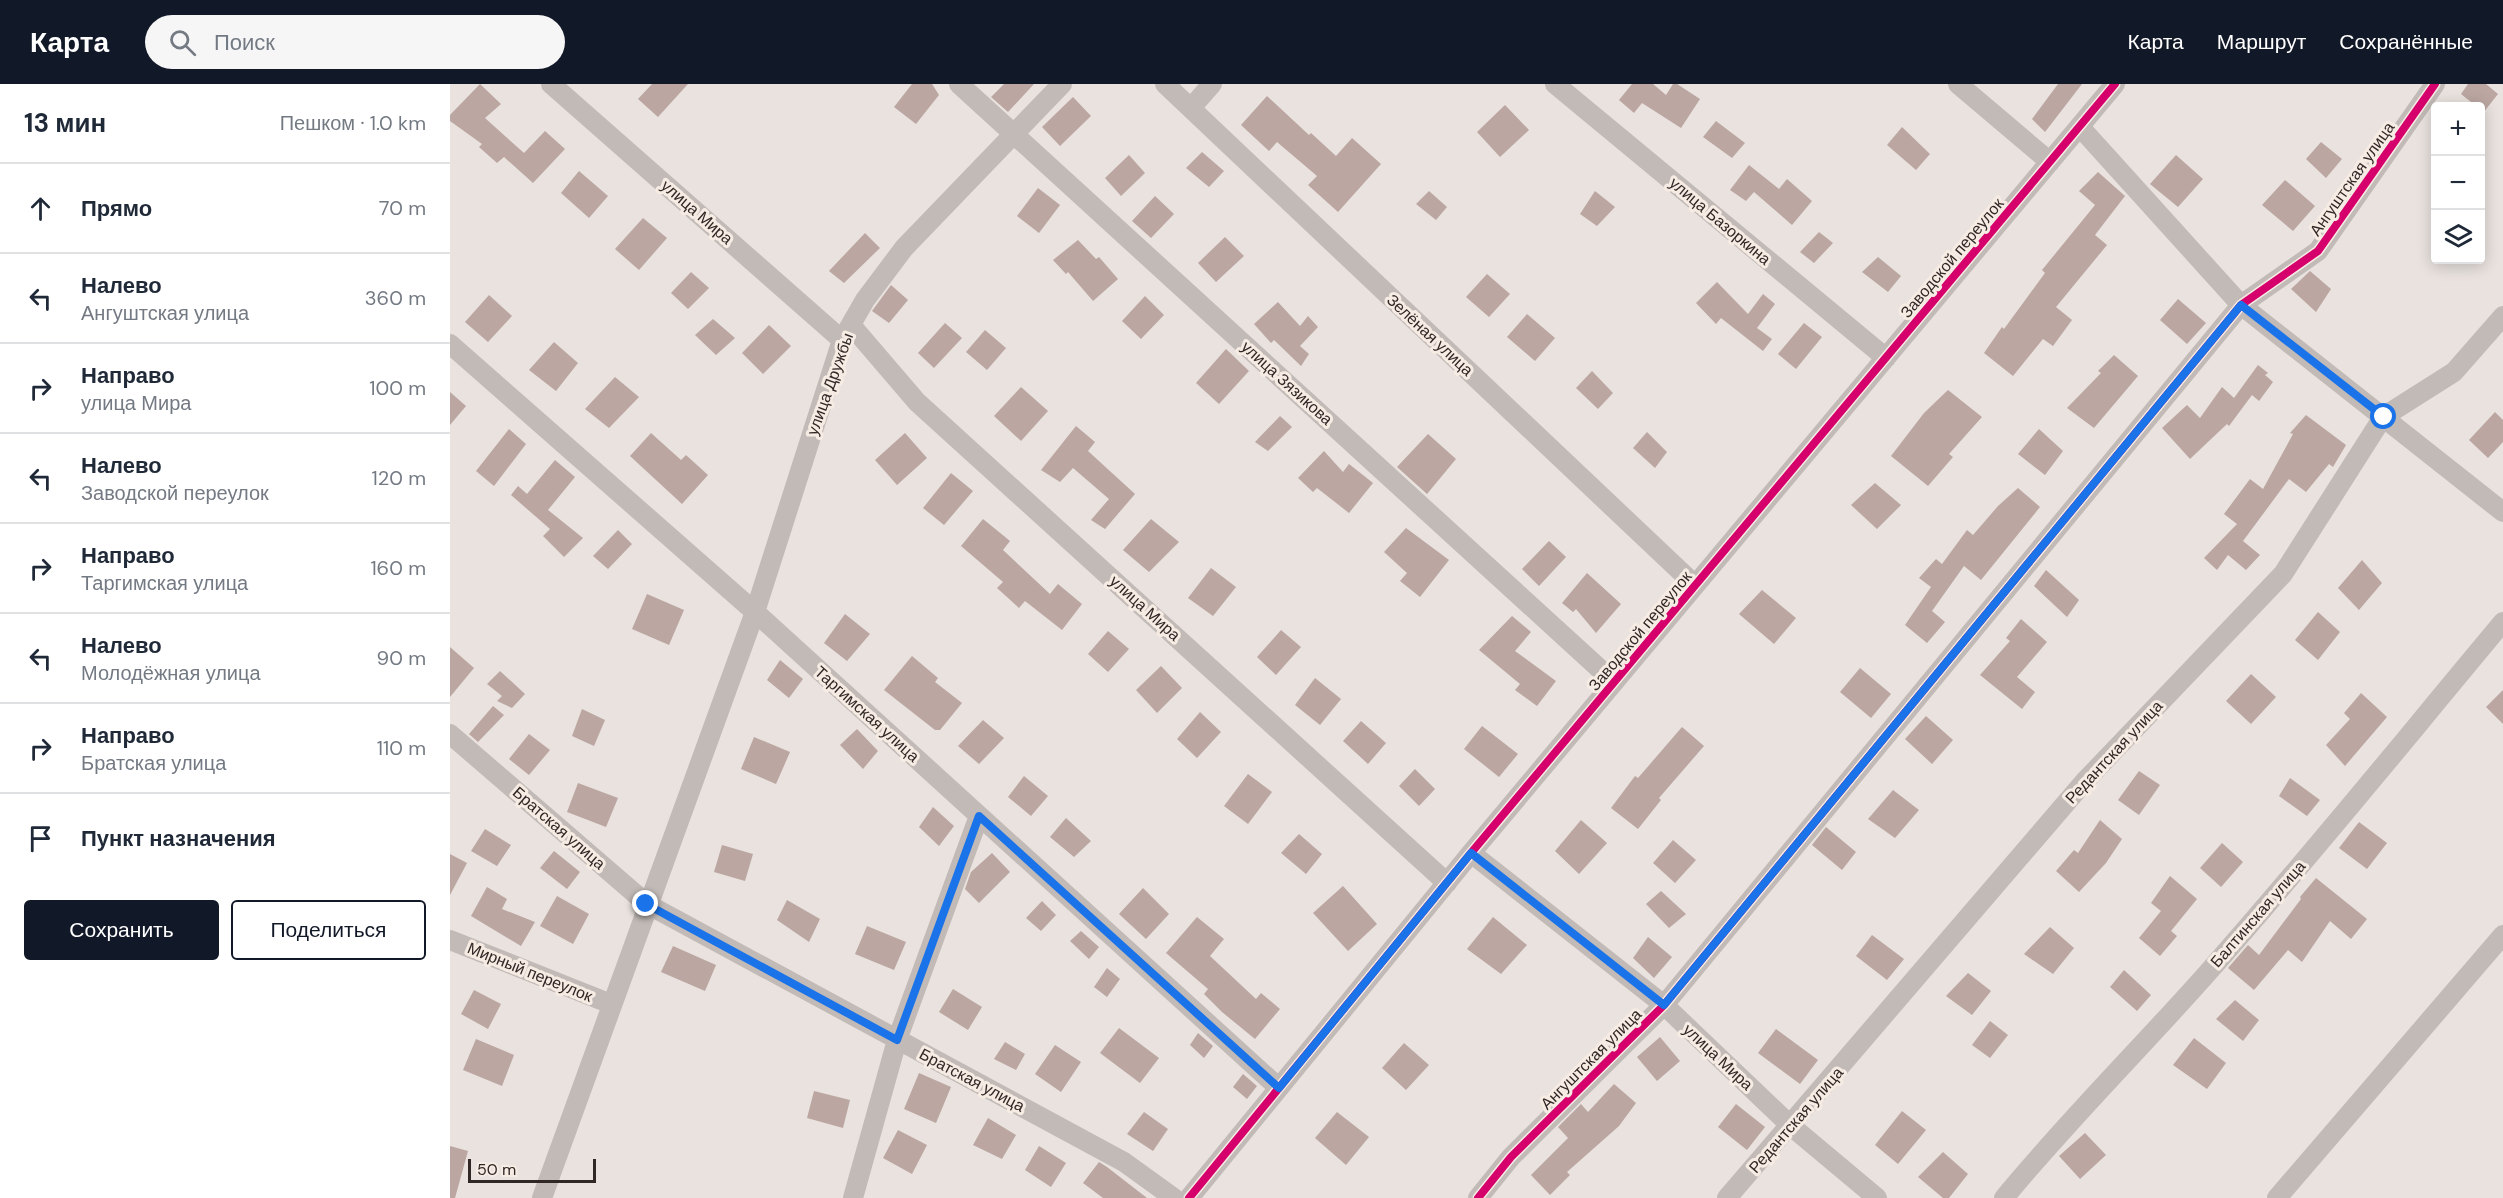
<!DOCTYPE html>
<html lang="ru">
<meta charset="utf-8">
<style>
:root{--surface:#fff;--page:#f6f6f7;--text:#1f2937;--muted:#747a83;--line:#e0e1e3;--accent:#111827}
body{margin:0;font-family:"DM Sans",sans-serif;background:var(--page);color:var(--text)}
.controls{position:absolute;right:18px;top:18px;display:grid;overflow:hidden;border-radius:6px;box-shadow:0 3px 15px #0003}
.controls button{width:54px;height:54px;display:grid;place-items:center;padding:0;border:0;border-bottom:2px solid var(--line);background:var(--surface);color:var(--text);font:30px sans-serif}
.scale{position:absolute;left:18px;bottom:15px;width:128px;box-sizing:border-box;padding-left:6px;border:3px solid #312826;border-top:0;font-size:16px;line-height:21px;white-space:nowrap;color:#312826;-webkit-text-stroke:4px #f6ece4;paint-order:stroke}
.stop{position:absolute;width:18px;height:18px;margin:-14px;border:4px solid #1a73e8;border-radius:50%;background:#fff}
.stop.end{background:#1a73e8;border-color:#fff;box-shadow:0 2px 6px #0008}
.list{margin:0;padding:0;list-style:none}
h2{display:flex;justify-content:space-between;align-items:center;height:78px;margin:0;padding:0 24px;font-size:26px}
h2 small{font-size:20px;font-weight:400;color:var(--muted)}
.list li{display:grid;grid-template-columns:39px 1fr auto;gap:18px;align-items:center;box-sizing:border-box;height:90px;padding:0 24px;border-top:2px solid var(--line)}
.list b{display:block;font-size:22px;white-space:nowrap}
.list p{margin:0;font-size:20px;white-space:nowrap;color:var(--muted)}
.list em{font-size:20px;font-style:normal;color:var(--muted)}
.actions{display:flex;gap:12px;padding:18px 24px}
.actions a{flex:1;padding:14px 0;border:2px solid var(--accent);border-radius:6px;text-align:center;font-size:21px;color:var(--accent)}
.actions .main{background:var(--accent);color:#fff}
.icon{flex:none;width:33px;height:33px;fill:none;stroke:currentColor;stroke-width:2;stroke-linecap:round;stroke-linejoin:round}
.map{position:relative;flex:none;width:2053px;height:1114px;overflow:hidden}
header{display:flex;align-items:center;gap:36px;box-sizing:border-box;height:84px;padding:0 30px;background:var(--accent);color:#fff}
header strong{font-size:28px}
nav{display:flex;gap:33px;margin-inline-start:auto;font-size:21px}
.search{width:420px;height:54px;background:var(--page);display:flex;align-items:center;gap:15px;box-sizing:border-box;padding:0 21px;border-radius:33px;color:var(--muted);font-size:22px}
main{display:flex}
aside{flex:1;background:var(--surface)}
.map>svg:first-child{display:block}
.building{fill:#bba6a1}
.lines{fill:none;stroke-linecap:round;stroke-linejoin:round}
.street{stroke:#c1bab7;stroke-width:20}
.cycleway-casing{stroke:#f6ece4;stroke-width:11}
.cycleway{stroke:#d6006c;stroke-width:8}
.route{stroke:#1a73e8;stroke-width:8}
.labels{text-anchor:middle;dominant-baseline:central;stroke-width:6;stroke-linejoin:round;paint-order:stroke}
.street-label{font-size:16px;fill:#312826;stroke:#f6ece4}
</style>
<header>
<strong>Карта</strong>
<div class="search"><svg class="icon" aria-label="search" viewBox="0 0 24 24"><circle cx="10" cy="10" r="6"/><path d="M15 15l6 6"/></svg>Поиск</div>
<nav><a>Карта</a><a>Маршрут</a><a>Сохранённые</a></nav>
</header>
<main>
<aside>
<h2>13 мин<small>Пешком · 1.0 km</small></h2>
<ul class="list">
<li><svg class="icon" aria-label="ahead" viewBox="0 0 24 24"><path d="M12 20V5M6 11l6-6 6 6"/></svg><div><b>Прямо</b></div><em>70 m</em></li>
<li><svg class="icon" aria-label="left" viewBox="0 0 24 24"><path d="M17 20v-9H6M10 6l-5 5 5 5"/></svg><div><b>Налево</b><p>Ангуштская улица</p></div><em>360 m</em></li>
<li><svg class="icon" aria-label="right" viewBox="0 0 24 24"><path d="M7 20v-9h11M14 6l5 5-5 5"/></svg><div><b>Направо</b><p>улица Мира</p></div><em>100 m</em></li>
<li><svg class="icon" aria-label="left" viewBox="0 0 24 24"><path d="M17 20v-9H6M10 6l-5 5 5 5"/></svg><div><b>Налево</b><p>Заводской переулок</p></div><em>120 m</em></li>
<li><svg class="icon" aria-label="right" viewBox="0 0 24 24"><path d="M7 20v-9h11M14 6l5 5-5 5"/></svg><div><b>Направо</b><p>Таргимская улица</p></div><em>160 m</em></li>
<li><svg class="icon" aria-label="left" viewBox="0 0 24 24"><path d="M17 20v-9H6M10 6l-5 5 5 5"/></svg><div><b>Налево</b><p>Молодёжная улица</p></div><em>90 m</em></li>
<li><svg class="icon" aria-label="right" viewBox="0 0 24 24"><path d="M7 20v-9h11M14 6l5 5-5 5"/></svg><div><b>Направо</b><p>Братская улица</p></div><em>110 m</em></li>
<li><svg class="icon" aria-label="arrive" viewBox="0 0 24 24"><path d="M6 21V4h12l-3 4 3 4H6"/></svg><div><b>Пункт назначения</b></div></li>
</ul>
<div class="actions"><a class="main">Сохранить</a><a>Поделиться</a></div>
</aside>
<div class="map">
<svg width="2053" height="1114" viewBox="0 0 2053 1114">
<rect width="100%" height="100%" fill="#e9e2de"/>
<path class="building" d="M30,0l21,20 -16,14 39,35 21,-22 20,18 -32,34 -29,-26 -7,6 -18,-16 3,-3 -32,-23v-6z
M202,0h36l-30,33 -20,-18z
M462,0h20l7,11 -23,29 -22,-17z
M554,0h30l-26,28 -17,-15z
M1182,0h21l13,11 7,-11h4l23,15 -19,29 -39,-25 -8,10 -15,-13z
M1608,0h24l-37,48 -13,-13z
M2018,0h18l12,10 -15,19 -2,-7h-5l-15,-12z
M817,12l42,39 2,-2 25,23 16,-18 29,26 -43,48 -30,-27 9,-9 -40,-34 -8,9 -28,-26z
M623,13l18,19 -31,30 -18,-19z
M1055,21l24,25 -29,27 -23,-25z
M1266,37l29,22 -13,15 -29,-21z
M1452,43l28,27 -14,16 -29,-25z
M1871,58l21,17 -16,19 -20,-19z
M752,68l22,19 -15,16 -23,-19z
M679,71l16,18 -24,23 -16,-18z
M1726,71l27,24 -25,28 -28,-23z
M1299,81l30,24 8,-10 25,22 -20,24 -38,-33 -8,9 -16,-11z
M129,87l29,25 -19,22 -28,-25z
M1648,88l27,24 -30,39 12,10 -51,62 16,13 -19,26 -10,-7 -30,37 -29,-23 18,-26 2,2 41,-56 -3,-3 53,-65 -16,-14z
M1835,96l30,26 -22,25 -31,-26z
M588,104l22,17 -21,28 -22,-17z
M979,107l18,16 -11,13 -20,-16z
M1145,107l20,16 -18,19 -17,-12z
M705,112l19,18 -23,24 -19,-17z
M193,134l24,20 -28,32 -24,-21z
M1369,148l14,11 -19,20 -14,-11z
M415,149l15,15 -36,35 -15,-12z
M775,153l19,19 -28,26 -18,-19z
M628,156l18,19 3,-2 19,22 -25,22 -25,-29 -2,2 -13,-14z
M1428,173l23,19 -13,16 -26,-20z
M1860,187l21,18 -15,23 -25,-23z
M241,188l18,16 -21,21 -17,-16z
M1037,190l23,20 -21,23 -23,-20z
M1267,198l31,32 15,-20 12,10 -18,24 15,11 -9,12 -42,-33 -5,6 -20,-21z
M441,201l17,15 -19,23 -17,-12z
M39,211l23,21 -24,26 -23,-20z
M695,212l19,19 -23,24 -19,-18z
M1728,215l28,24 -19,21 -27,-24z
M828,218l22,24 8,-10 10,11 -18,19 9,8 -8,12 -27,-26 -3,3 -17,-19z
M1077,230l28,24 -20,23 -28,-24z
M263,235l22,19 -19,17 -21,-20z
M495,239l17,15 -28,30 -16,-15z
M1354,239l18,14 -26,32 -18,-15z
M319,241l22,21 -28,28 -21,-21z
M535,246l21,18 -19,22 -21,-18z
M104,258l24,21 -22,28 -27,-21z
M776,265l23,22 -30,33 -23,-21z
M1664,271l24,21 -44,52 -27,-20 34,-35 -3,-2z
M1808,281l10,8 -3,2 8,7 -14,19 -7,-6 -23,31 -2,-2 -37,35 -28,-31 25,-23 13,13 22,-31 12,11z
M1142,287l21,22 -15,16 -22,-21z
M165,293l24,20 -30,31 -24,-19z
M571,303l27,24 -27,30 -27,-25z
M1498,306l34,27 -33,37 4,3 -25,29 -37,-30 33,-43z
M0,308l16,14 -16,19z
M2045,328l8,8v22l-15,16 -19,-18z
M1856,331l40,30 -13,22 -4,-3 -23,28 -17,-13 -46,62 17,14 -14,15 -18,-15 -11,15 -13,-12 33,-34 -13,-10 26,-35 13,10 30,-55 -3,-1z
M830,332l12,11 -24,24 -13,-9z
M626,342l19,16 -7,9 47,43 -30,35 -14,-9 18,-21 -36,-31 -13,14 -19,-12z
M59,345l17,15 -32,42 -18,-15z
M1589,345l24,22 -18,24 -27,-21z
M1197,348l20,20 -12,16 -22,-20z
M201,349l30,27 5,-5 22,20 -26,29 -52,-48z
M455,349l22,25 -30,27 -22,-25z
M978,350l28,25 -29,35 -30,-27z
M874,367l19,21 6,-8 24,19 -24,30 -32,-25 -4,4 -15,-14z
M105,376l20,17 -27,33 35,28 -19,19 -21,-21 7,-7 -39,-34 7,-9 9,8z
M501,389l22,18 -29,34 -21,-17z
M1425,399l26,22 -24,24 -26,-24z
M1568,404l22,19 -59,73 -17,-14 -32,45 13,11 -18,21 -22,-18 26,-38 -12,-9 17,-19 6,5 25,-34 6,5 25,-29z
M533,435l27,22 -7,9 47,44 8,-10 24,20 -20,26 -37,-29 -6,7 -22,-20 6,-6 -42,-36z
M701,435l28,23 -30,30 -26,-22z
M956,444l43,32 -29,37 -20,-16 7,-8 -23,-21z
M168,446l14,14 -24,25 -15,-13z
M1099,457l17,16 -27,29 -17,-17z
M1912,476l20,23 -23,27 -21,-22z
M761,484l25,19 -23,29 -25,-18z
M1596,486l33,30 -12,17 -33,-31z
M1137,489l34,31 -25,29 -20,-24 -3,3 -11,-9z
M1312,506l34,28 -22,26 -35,-30z
M197,510l37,16 -15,35 -37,-16z
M1868,528l22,20 -22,28 -23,-20z
M395,530l25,20 -23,27 -23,-18z
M1062,532l19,16 -16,19 41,30 -19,25 -22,-16 5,-6 -41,-34z
M1571,535l26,23 -30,35 18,15 -13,17 -42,-34 30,-34 -4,-3z
M831,546l20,17 -25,28 -19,-18z
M658,547l21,18 -21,23 -20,-18z
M0,563l24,21 -24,29z
M462,572l26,22 -3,4 27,21 -22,27h-5l-51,-40z
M330,576l23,19 -14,19 -22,-18z
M711,582l21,22 -25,25 -21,-23z
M1410,584l31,26 -20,24 -31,-26z
M50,587l25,23 -13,14 -15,-7 5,-5 -15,-12z
M1801,590l25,23 -25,27 -25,-23z
M865,594l26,21 -21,26 -25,-20z
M2053,606v34l-17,-17z
M1911,609l26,24 -42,49 -19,-21 24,-26 -6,-6z
M43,622l11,9 -26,27 -9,-8z
M132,625l23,11 -11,26 -22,-10z
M750,628l21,20 -24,26 -20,-19z
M1476,632l27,24 -21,24 -27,-25z
M533,636l21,18 -25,26 -21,-18z
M911,637l25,22 -18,21 -25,-23z
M1032,642l36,28 -19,23 -35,-28z
M1232,643l22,19 -45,52 2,2 -23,29 -27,-21 24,-32 3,2z
M407,645l21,22 -15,18 -23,-24z
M79,650l21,16 -21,25 -20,-16z
M304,653l36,15 -14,32 -35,-15z
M965,685l20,20 -16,17 -20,-20z
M1689,687l21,14 -21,30 -21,-15z
M798,690l24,18 -24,32 -24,-18z
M574,692l24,20 -17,20 -23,-19z
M1840,694l30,22 -13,16 -28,-20z
M128,699l40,15 -12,29 -39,-15z
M1443,706l26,20 -24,28 -27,-19z
M483,723l21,19 -15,20 -20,-19z
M616,734l25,23 -17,16 -24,-20z
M1131,736l26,23 -28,31 -24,-23z
M1650,736l22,19 -16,24 -27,29 -23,-21 18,-21 4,3z
M1909,738l28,21 -20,26 -28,-21z
M1376,743l30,25 -14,18 -30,-25z
M35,745l26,16 -14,21 -26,-15z
M849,750l23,20 -16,20 -25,-21z
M1223,756l23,20 -21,23 -22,-20z
M1772,759l21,19 -22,25 -21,-19z
M272,761l31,9 -8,27 -31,-9z
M104,767l26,21 -13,17 -27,-21z
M542,769l18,19 -31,31 -14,-14 6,-17z
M0,770l17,9 -17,32z
M1720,792l27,23 -26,32 6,5 -17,20 -21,-18 22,-27 -10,-8z
M1866,794l51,41 -16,20 -21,-18 -28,41 -14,-12 -34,40 -26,-22 20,-23 11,10 42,-56 -1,-2z
M893,802l34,38 -29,27 -35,-38z
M37,803l20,12 -5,10 33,13 -14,24 -50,-30z
M693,804l26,26 -23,25 -27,-25z
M1211,807l25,23 -17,14 -23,-24z
M107,812l32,18 -16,30 -33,-18z
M337,816l33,19 -11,23 -32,-22z
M592,817l14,14 -15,16 -15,-13z
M747,833l27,22 -14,17 46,43 5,-6 19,16 -25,30 -33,-27 -18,-18 4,-5 -42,-36z
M1043,833l34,28 -26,29 -34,-25z
M417,842l39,16 -12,28 -39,-16z
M1600,843l24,21 -21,26 -29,-20z
M631,847l18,16 -10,12 -19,-18z
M1422,851l32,24 -17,21 -31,-24z
M1198,853l24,20 -18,21 -21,-20z
M223,862l43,19 -11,26 -44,-19z
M657,884l13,11 -13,18 -13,-10z
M1674,886l27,25 -14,16 -27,-24z
M1518,889l23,18 -19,24 -26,-19z
M503,905l29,18 -14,23 -29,-18z
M24,906l27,14 -13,25 -27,-15z
M1785,916l24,20 -16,21 -27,-22z
M1540,937l18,14 -18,23 -18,-13z
M669,944l40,30 -19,25 -40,-30z
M1326,945l42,31 -18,24 -42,-31z
M748,949l15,13 -9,12 -14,-13z
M1210,953l20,24 -23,20 -20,-24z
M1744,954l32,25 -19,26 -34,-24z
M26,955l38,16 -12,31 -39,-16z
M555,958l20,12 -9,16 -22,-11z
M954,959l25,22 -23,25 -24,-22z
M605,961l26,17 -20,30 -26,-18z
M469,989l32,14 -15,36 -32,-14z
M793,990l14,12 -10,13 -14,-12z
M1164,1000l22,19 -17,23 -52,46 3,3 -20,20 -19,-20 37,-37 -10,-11 23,-23 7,8z
M364,1007l36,9 -7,28 -36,-10z
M1286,1020l29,23 -18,23 -29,-23z
M1452,1027l24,19 -28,34 -23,-19z
M694,1028l24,17 -15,22 -26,-17z
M887,1028l32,25 -23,28 -31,-27z
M538,1034l28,17 -14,24 -29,-14z
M448,1046l29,15 -15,29 -29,-16z
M1635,1049l21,22 -26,24 -21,-23z
M0,1062l18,5 -13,47h-5z
M589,1062l27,17 -15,24 -26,-17z
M1493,1068l25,22 -19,24h-6l-25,-21z
M649,1078l8,5 40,31h-44l-20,-15z"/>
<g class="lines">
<path class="street" d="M101,0l291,256
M509,0l655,598
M715,0l530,501
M1105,0l331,274
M1508,0l92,78
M741,24l21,-24
M1630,43l161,178 262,207
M401,241l66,77 530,481
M0,260l305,268 524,476
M0,650l197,170 477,258 50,36
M1021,769l193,152 127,121 86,72
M0,856l161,64
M92,1114l213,-586 87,-272 23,-40 39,-52 158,-164
M403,1114l44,-158 82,-224
M739,1114l282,-345 644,-769
M1028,1114l33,-41 153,-152 577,-700 77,-54 117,-167
M1277,1114l357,-416 199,-208 100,-157 71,-45 49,-56
M1554,1114c65,-79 139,-152 207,-229 100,-113 195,-231 292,-347
M1827,1114l226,-263"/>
<g class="cycleway-casing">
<path id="cycleway" d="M739,1114l282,-345 644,-769
M1028,1114l33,-41 153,-152 577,-700 77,-54 117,-167"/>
</g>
<use href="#cycleway" class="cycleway"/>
</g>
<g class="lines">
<path class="route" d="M196,820l251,136 82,-224 300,272 192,-235 193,152 577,-700 143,112"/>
</g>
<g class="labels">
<g class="street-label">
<text transform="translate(1902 95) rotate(-55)">Ангуштская улица</text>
<text transform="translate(247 128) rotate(41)">улица Мира</text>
<text transform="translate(1270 137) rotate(40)">улица Базоркина</text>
<text transform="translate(1502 174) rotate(-50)">Заводской переулок</text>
<text transform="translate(980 251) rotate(43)">Зелёная улица</text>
<text transform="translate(837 299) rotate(42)">улица Зязикова</text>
<text transform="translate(380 300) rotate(-70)">улица Дружбы</text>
<text transform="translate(695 524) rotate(42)">улица Мира</text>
<text transform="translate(1190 547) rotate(-50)">Заводской переулок</text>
<text transform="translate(417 630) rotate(42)">Таргимская улица</text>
<text transform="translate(1664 668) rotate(-47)">Редантская улица</text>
<text transform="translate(109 744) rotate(41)">Братская улица</text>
<text transform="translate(1808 830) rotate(-49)">Балтинская улица</text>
<text transform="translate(80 888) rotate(22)">Мирный переулок</text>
<text transform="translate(1268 973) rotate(43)">улица Мира</text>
<text transform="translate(1141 975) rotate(-45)">Ангуштская улица</text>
<text transform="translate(522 996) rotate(28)">Братская улица</text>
<text transform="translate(1346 1036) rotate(-49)">Редантская улица</text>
</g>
</g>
</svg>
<div class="controls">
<button>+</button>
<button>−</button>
<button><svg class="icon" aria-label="layers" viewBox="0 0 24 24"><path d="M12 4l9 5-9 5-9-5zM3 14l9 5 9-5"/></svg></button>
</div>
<div class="scale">50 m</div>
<div class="stop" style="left:1934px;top:333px"></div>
<div class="stop end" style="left:196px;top:820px"></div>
</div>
</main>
